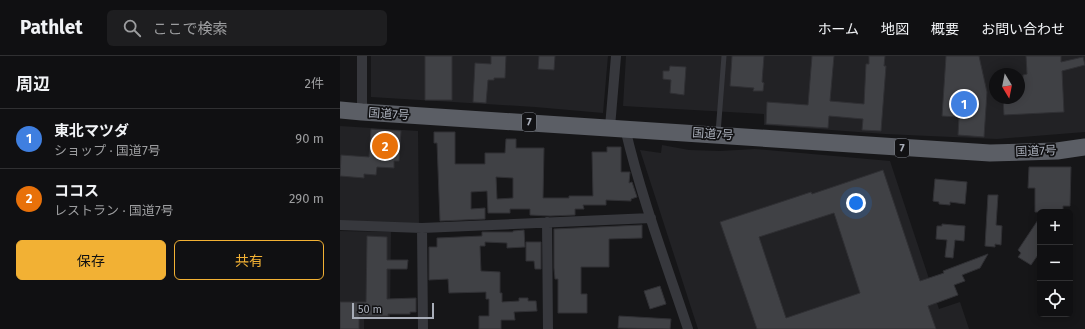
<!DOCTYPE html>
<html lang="ja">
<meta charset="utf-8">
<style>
:root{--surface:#101012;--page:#1e1e20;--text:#f1f3f6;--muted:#9c9d9f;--line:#303032;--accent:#f2b134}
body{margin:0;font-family:"Fira Sans","Noto Sans JP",sans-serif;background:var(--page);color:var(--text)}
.controls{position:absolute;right:12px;bottom:12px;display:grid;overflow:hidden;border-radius:6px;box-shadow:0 2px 10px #0003}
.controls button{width:36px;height:36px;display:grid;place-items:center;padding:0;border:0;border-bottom:1px solid var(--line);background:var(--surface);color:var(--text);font:20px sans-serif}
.compass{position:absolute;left:649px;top:12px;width:36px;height:36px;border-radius:50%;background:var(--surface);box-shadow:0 2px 10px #0003;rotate:170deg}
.scale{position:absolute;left:12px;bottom:10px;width:82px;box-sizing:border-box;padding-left:4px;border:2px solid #a8adb8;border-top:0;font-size:11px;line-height:14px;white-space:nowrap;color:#a8adb8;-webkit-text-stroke:3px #111113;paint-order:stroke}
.you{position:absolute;left:516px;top:147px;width:14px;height:14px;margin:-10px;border:3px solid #fff;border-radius:50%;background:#1a73e8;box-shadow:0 0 0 6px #1a73e833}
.badge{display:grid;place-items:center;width:26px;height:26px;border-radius:50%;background:var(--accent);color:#fff;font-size:13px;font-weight:700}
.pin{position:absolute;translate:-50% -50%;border:2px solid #fff;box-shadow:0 1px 4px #0006}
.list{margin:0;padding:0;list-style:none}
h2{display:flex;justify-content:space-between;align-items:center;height:52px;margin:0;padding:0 16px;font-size:17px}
h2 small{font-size:13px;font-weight:400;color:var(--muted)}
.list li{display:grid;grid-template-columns:26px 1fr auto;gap:12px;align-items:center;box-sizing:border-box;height:60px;padding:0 16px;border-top:1px solid var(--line)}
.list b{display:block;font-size:15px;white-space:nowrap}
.list p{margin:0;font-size:13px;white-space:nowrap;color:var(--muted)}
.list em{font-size:13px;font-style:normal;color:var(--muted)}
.actions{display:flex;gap:8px;padding:12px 16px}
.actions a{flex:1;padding:9px 0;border:1px solid var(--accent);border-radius:6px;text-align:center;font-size:14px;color:var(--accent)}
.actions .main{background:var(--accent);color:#111}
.icon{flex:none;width:22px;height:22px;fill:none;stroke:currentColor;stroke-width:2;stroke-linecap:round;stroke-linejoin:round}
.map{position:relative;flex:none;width:745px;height:273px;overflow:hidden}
header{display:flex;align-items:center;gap:24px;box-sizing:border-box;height:56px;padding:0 20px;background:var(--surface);border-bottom:1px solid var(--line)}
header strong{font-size:19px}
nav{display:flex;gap:22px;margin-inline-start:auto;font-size:14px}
.search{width:280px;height:36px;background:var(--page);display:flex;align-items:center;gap:10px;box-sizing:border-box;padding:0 14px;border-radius:6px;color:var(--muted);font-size:15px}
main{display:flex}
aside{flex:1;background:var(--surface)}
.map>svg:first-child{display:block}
.built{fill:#222225;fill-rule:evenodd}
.building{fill:#404145;stroke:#303034;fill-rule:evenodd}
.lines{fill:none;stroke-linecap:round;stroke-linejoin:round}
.service{stroke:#37383d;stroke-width:5}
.minor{stroke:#37383d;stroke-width:10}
.trunk{stroke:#5b5e65;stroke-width:17}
.labels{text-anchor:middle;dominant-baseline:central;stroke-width:3.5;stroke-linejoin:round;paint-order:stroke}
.shield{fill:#111113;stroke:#7b7e86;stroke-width:1}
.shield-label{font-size:11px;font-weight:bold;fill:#a8adb8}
.street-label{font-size:12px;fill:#a8adb8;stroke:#111113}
</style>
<header>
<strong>Pathlet</strong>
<div class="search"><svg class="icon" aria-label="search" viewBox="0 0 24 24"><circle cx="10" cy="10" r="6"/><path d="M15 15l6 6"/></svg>ここで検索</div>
<nav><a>ホーム</a><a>地図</a><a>概要</a><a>お問い合わせ</a></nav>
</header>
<main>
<aside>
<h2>周辺<small>2件</small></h2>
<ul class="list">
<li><span class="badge" style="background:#3f7fe0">1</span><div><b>東北マツダ</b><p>ショップ · 国道7号</p></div><em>90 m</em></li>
<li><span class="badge" style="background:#e8710a">2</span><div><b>ココス</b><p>レストラン · 国道7号</p></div><em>290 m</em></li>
</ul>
<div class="actions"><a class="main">保存</a><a>共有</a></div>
</aside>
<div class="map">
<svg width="745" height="273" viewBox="0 0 745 273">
<rect width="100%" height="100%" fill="#161618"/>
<path class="built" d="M31,0h237l-5,57 -68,-6 -164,-10z
M286,0h459v76l-88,7 -112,-5 -121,-9v-11l-141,-8zM655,18h24v24h-24z
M0,70l78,5 1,94 -79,-4z
M322,89l27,5 31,1 35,-2 135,12 49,148 21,-7 9,27h-271l-58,-179 21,3z
M0,175l51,1 -1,86 -26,-1v12h-24z"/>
<path class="building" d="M85,0h27v44h-27z
M151,0h15l-1,22h-11v2h-6l-2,23 -13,-1 2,-39 16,1z
M199,0h16l-1,14 -16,-1z
M392,0h32l-2,26 2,1 -1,8h-10l1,-3 -24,-2z
M472,0h22l-4,45 34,3 2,-40h3v-8h16l-1,10h2l-5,65 -19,-1 1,-11 -34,-3 -1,12 -62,-4 1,-22 41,3z
M606,0h33l8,36 -3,45 -26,-2 1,-18 -17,-1z
M686,0h35v6l22,-5 2,8 -23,6 2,41 -60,3 -1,-17h16v-10h4v-13l4,-1z
M330,10l16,1 -2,28 -14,-2 1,-13 -8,-1v-8h6z
M31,73l30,2 -2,30h-5v7l-17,-1 -1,8 -12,-1v4l-24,-2 1,-21 28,2z
M94,76h21v32h30v-11h20l1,-14h10v9h28l-1,50h26v-2h24l-1,-44h15v-5h14v25h9l-1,11 3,-1 5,15 -6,2v2l-25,-1v5h-23l1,4h-9v6l-25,1 -20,-1v-6h-20v4h-22l-1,-22 -16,1v17l14,-1v11l-45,2 -3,-78h-3zM156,121l17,1v20l-16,1z
M689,111h42l-1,39h-7v6h-28v-24h-7z
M543,114l37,111 24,-8 -1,-2 45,-17 -8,14 -18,7 3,6 -11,4 4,10 -30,11 8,23h-179l-37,-107 91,-30 1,2zM494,157l26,80 -74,25 -27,-81z
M595,123l32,3 -2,22 -15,-2v3l-11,-1v-2l-6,-1z
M648,139h10l-2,30 6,1 -1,19 -6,-1v3l-10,-1z
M700,161v35l-9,13 -13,-8 3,-4 -3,-3z
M602,168l23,2 -1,15 -9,-1 -2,18 -8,-1 2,-17 -11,-1 1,-13h5z
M302,169v13l-33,1v28h-28v27h6v19h-29v-34h-3l-1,-11v-39z
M184,174l1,17 -18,1v-5l-22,-1v4h-5l1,25 19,1v21h2v9l17,-1v-3h9v3h8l1,10 -23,1 1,8h-14v9h-22v-13h10v-17h-3v-7l-37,1 -1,-14 -19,1v-33h8v-9l45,-2v-4h31v-1z
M27,180l20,1v23h21l-1,9h-20v30l29,-1v14h-6v2h-22v2h-29v13h-19v-27h26z
M186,186h15v27h-6l-1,-8h-8z
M320,230l6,18 -16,5 -6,-18z
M279,260l52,3 -1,10 -52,-1z"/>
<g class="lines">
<path class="service" d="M378,77l6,-77"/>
<path class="minor" d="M22,0v56
M270,71l6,-71
M285,72c16,69 41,135 63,201
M207,166l1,107
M0,169l82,3 229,-10
M82,172l1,101"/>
<path class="trunk" d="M0,54l22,2 628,41 67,-2 28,-4"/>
</g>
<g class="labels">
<g class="shield">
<rect x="182" y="57" width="14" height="18" rx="3"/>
<rect x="555" y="83" width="14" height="18" rx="3"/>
</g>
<g class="shield-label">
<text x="189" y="66">7</text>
<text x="562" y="92">7</text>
</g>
<g class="street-label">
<text transform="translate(49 58) rotate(4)">国道7号</text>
<text transform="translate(373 78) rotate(4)">国道7号</text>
<text transform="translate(696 95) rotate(-2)">国道7号</text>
</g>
</g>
</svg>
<div class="controls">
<button>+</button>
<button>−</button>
<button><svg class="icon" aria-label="locate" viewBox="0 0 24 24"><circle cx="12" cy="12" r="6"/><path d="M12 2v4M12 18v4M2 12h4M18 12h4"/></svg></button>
</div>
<svg class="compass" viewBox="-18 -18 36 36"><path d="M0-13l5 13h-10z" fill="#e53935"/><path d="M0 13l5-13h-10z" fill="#9c9d9f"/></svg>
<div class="scale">50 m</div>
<div class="you"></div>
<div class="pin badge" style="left:624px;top:48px;background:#3f7fe0">1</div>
<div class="pin badge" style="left:45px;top:90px;background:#e8710a">2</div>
</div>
</main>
